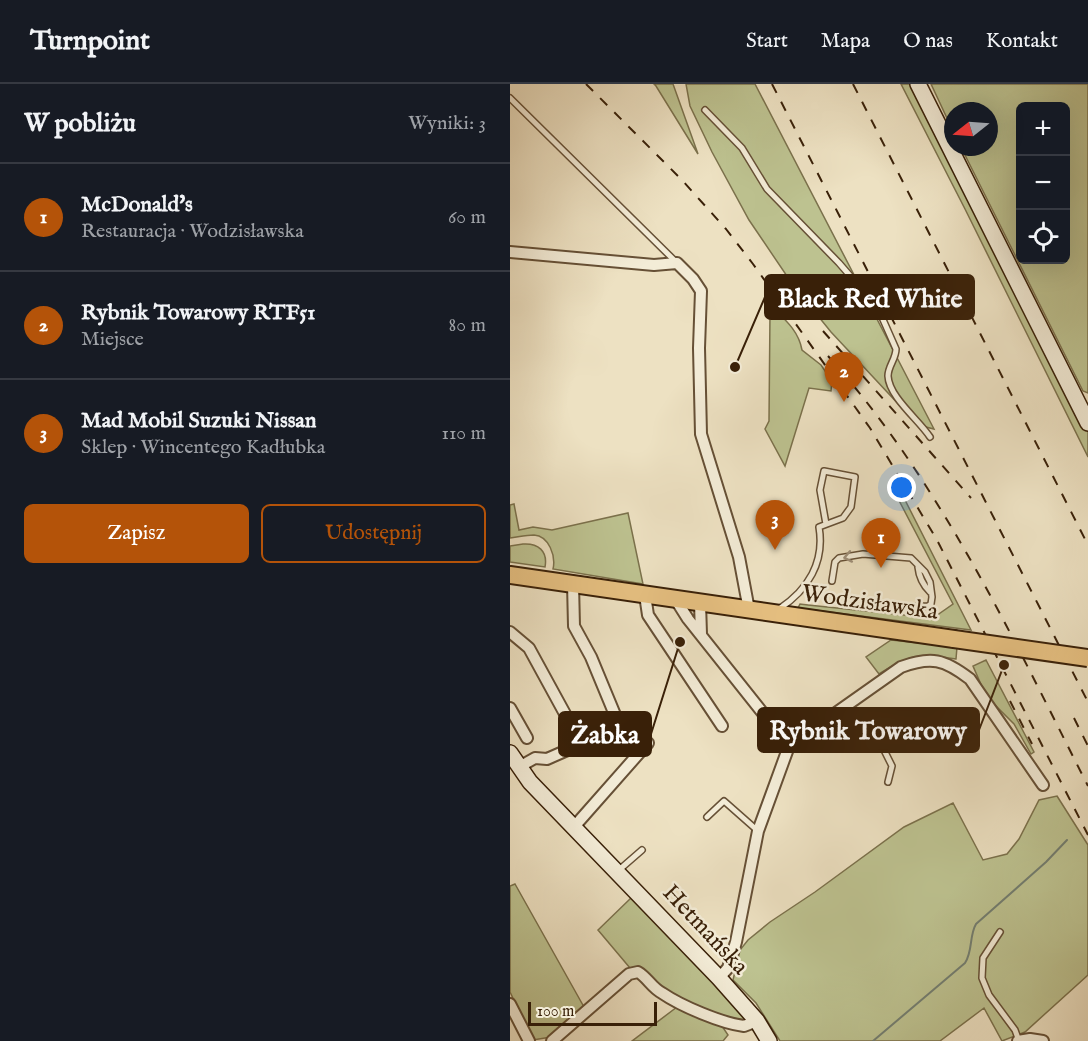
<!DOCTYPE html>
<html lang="pl">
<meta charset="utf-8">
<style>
:root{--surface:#171b24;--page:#242831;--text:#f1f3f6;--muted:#9ea1a6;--line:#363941;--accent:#b45309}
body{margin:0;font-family:"IM FELL English",serif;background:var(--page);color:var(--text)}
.controls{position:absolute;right:18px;top:18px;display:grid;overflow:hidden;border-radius:9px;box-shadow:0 6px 24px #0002}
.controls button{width:54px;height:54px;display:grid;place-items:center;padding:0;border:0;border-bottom:2px solid var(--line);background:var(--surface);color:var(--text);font:30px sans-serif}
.compass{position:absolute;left:434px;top:18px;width:54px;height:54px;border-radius:50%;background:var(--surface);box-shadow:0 6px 24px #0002;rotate:253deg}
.scale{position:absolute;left:18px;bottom:15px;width:129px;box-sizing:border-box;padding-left:6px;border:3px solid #392008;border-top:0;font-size:16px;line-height:21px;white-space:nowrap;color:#392008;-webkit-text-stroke:4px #f3ecd7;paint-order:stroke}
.you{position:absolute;left:392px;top:404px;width:21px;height:21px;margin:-15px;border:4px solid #fff;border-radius:50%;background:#1a73e8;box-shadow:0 0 0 9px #1a73e833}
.badge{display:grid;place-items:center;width:39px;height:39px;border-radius:50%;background:var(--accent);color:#fff;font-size:20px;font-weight:700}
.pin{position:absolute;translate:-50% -50px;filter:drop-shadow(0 2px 3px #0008)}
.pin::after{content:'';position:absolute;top:32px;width:21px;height:18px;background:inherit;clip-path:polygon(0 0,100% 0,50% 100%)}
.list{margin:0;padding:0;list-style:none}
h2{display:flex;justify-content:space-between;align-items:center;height:78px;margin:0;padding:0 24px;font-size:26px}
h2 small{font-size:20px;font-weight:400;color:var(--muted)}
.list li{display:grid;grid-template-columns:39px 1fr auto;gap:18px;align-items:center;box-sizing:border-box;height:108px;padding:0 24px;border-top:2px solid var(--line)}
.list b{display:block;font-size:22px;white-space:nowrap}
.list p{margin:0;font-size:20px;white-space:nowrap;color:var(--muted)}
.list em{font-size:20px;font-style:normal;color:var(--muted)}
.actions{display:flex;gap:12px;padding:18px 24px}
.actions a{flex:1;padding:14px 0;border:2px solid var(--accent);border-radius:9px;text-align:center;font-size:21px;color:var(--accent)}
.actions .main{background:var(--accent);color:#fff}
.icon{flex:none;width:33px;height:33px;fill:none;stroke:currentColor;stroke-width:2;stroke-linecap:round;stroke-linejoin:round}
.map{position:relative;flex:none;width:578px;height:957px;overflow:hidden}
header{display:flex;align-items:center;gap:36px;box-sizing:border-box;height:84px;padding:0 30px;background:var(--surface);border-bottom:2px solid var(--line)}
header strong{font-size:28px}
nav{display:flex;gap:33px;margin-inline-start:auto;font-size:21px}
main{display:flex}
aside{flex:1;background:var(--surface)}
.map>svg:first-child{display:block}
.green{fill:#bdc290;stroke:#7b714c;stroke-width:1.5;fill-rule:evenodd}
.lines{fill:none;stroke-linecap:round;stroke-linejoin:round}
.stream{stroke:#737e71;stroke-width:2}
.lane-casing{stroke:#665036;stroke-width:8}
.street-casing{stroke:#665036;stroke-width:14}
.secondary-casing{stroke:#392008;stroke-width:18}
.primary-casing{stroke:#392008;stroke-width:20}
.lane{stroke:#f3ecd7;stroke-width:5}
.street{stroke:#f3ecd7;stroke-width:10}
.secondary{stroke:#f3ecd7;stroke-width:15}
.primary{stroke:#e6c081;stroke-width:16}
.rail{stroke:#392008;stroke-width:2;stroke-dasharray:10 10;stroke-linecap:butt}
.primary-bridge-casing{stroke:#392008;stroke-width:20;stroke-linecap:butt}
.primary-bridge{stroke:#e6c081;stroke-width:16}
.oneway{stroke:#9f907a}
.labels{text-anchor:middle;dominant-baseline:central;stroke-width:5;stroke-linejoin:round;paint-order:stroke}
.street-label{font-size:24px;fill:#392008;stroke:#f3ecd7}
.leader{fill:none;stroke:#392008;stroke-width:2}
.callout-dot{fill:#392008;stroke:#f3ecd7;stroke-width:2}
.callout{fill:#392008;stroke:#392008;stroke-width:2}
.callout-label{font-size:26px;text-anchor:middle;font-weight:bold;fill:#fff}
</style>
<header>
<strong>Turnpoint</strong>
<nav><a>Start</a><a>Mapa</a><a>O nas</a><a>Kontakt</a></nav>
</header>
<main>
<aside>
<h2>W pobliżu<small>Wyniki: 3</small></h2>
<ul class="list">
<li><span class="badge">1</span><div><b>McDonald's</b><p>Restauracja · Wodzisławska</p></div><em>60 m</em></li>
<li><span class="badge">2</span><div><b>Rybnik Towarowy RTF51</b><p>Miejsce</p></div><em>80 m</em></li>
<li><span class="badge">3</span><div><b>Mad Mobil Suzuki Nissan</b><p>Sklep · Wincentego Kadłubka</p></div><em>110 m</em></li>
</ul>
<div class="actions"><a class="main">Zapisz</a><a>Udostępnij</a></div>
</aside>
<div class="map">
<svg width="578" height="957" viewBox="0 0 578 957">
<rect width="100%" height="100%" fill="#ede1c2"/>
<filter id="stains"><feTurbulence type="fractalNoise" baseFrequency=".00333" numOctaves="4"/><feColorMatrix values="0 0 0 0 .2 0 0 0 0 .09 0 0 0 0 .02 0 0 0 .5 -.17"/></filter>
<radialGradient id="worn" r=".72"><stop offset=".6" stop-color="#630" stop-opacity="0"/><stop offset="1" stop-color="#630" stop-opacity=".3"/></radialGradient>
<path class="green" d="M144,0h19l25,70 -42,-68z
M176,0h69l179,345 -16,-4 -87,-93 -38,-47 -44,-65 -37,-68 -22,-46z
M391,0h13l174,348v25l-123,-248z
M421,0h157v309l-5,-2 -122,-244h28v-36h-36v20zM511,22h45v154h-45z
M265,226c13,12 24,23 27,40l19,15 11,16 -1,10 -22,-3 -24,78 -20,-37 4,-8 1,-108z
M383,405l12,11 66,130 -173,-22 2,-4 8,1 125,13 20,-14z
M4,420l5,26 14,-3 19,3 76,-17 15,71 -90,-15c3,-13 -4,-33 -19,-34 -8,0 -16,2 -24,3v-33z
M13,460c15,-1 25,7 22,23l-35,-5v-16z
M381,556l66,7 -1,12c-36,-6 -46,-5 -77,15l-13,-17z
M476,576l48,92 -3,2 -17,-30 -28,-28 -13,-30z
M547,712l31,49v130l-63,57 -23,9 -18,-33 -44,33h-160l-24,-38 -23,-23 7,-30 8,-10 22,-18 45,-30 89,-65 49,-24 30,57 24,-6 12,-15 20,-39z
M5,800l69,123 -33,30 -18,3 -23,-48v-106z
M122,813l77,81 37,42 -1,2 -11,-1 -66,-28 -34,-25h-4l-32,-38z
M167,923l43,16 8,12 -5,6h-91z"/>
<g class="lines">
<path class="stream" d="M363,957l92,-78c8,-12 4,-27 11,-39l70,-62 21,-22"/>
<g class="lane-casing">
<path id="lane" d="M0,14l166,164
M195,26l37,38 25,41 72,74 32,37 10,15 15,34c0,10 -8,17 -8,27 1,21 31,44 42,61
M408,483c1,10 5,18 12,25
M322,497l3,-19 4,-4 24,-4 48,4 14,14 5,10 2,15 -1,7 -3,2 -18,1
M269,525c29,-19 46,-47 40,-82l24,-9 8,-11 4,-30 -31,-6 -4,19 6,34
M337,621l14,21
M343,644l19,-2 20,40 -4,16
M197,733l17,-16 34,30
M109,786l23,-20
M490,848l-17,26 -1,20 7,17 26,35 4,11"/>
</g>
<g class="street-casing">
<path id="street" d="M0,168l144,13 23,-2 16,16 8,12 -2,57 2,86 38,123 10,53
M135,511l3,20 74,111
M166,516l12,19 101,127 -31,85 -22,111 -8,26 -9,10
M190,519l1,31
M0,548l19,16 53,97
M0,624l17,30
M279,662l112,-79c30,-11 43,-8 69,12l73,106
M9,683l16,-9 12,1 25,-11 10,-3h5l33,-18 -29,-70 -17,-31 -1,-42
M63,744l75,-85
M0,920l19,37
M42,957l77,-67 9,-2c9,5 14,16 24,21 19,13 59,30 82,33l13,-5
M508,957l12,-2 13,2"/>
</g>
<g class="secondary-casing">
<path id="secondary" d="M408,0l170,339
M0,669l20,29 189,196 38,43 12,20"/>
</g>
<g class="primary-casing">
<path id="primary" d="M0,491l444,64"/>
</g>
<use href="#lane" class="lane"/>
<use href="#street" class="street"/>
<use href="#secondary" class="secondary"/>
<use href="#primary" class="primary"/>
<path class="rail" d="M76,0l95,95 45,50 27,35 117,164 67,112 151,295
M262,0l316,618
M343,0l235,461
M313,247l148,167
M318,272c113,126 184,281 260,430
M500,617l22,43
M564,634l14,28"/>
<g class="primary-bridge-casing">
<path id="primary-bridge" d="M444,555l134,19"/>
</g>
<use href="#primary-bridge" class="primary-bridge"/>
</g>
<defs><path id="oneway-chevron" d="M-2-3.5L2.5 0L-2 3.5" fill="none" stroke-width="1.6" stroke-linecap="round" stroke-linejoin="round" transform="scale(1.5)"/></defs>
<use class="oneway" href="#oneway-chevron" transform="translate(338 473) rotate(169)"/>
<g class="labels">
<g class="street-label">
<text transform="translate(360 519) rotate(8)">Wodzisławska</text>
<text transform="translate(195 846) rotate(47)">Hetmańska</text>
</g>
</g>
<path class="leader" d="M225 283L255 213M494 581L469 646M170 558L141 650"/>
<g class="callout-dot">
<circle cx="225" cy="283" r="6"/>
<circle cx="494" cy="581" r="6"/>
<circle cx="170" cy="558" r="6"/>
</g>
<g class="callout">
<rect x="255" y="191" width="209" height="44" rx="6"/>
<rect x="248" y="624" width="221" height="44" rx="6"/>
<rect x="49" y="628" width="92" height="44" rx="6"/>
</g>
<g class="callout-label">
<text x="360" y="223">Black Red White</text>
<text x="358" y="655">Rybnik Towarowy</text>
<text x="95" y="659">Żabka</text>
</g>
<rect width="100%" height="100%" filter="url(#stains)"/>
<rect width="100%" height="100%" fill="url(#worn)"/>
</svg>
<div class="controls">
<button>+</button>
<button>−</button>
<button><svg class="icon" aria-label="locate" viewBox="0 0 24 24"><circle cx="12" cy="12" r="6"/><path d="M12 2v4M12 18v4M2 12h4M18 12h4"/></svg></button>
</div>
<svg class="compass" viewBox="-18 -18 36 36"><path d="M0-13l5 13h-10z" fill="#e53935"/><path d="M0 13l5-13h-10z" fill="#9ea1a6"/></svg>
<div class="scale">100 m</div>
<div class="you"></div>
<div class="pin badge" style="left:371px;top:484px">1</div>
<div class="pin badge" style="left:334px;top:318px">2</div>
<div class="pin badge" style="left:265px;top:466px">3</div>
</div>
</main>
